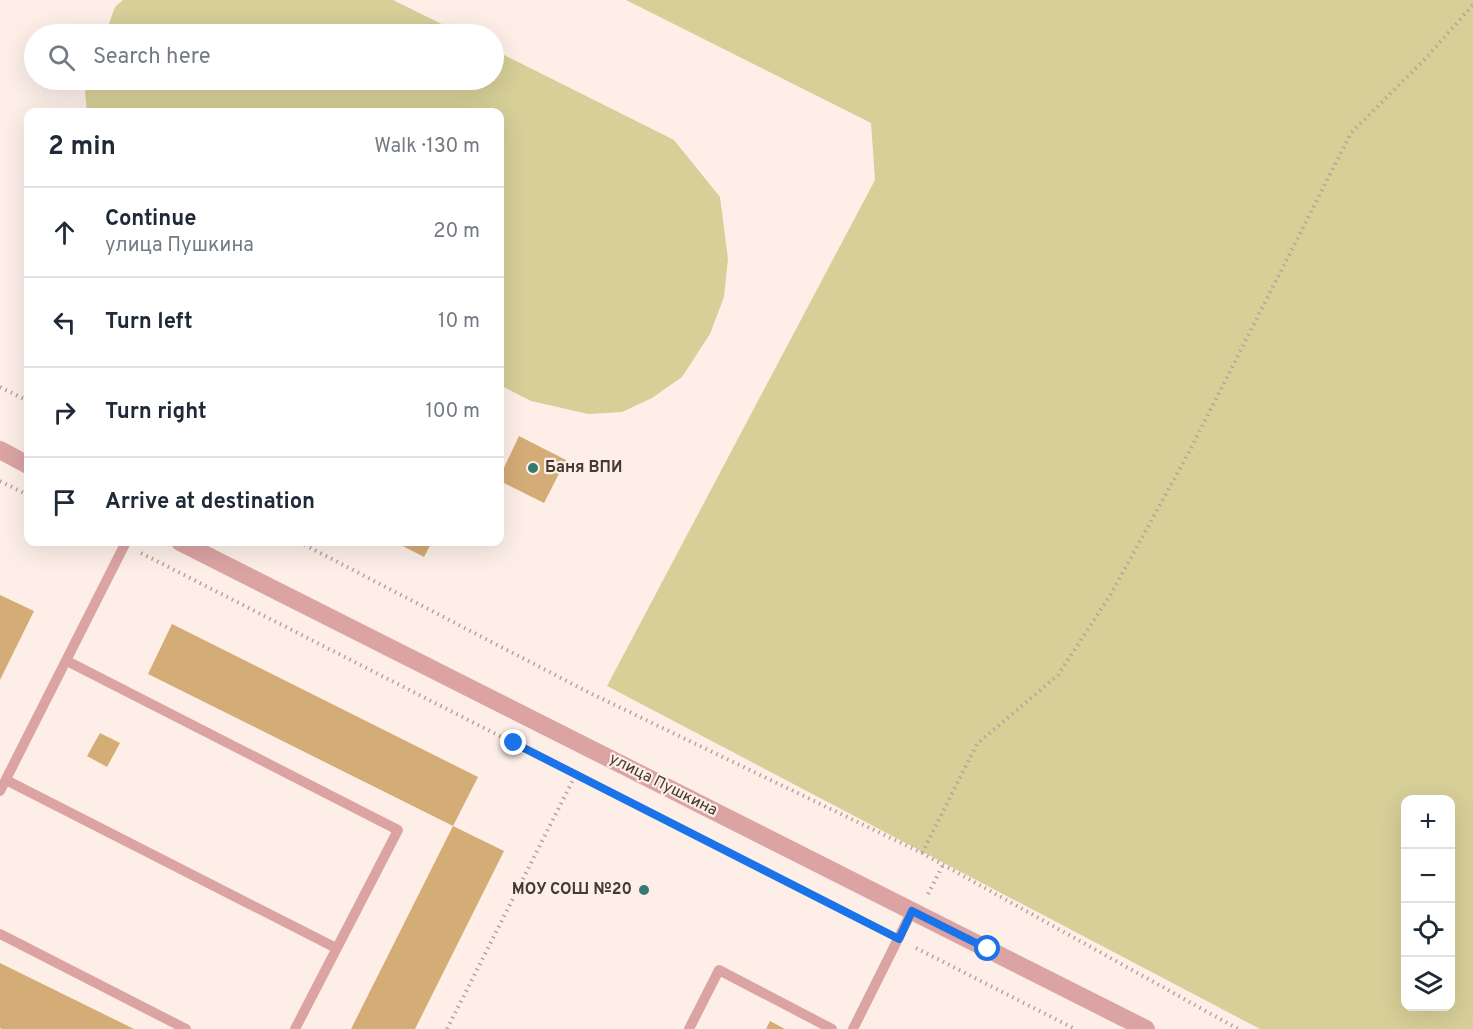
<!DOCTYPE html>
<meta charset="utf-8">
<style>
:root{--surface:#fff;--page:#f6f6f7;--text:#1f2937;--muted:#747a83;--line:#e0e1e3}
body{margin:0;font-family:Overpass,sans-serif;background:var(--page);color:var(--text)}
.controls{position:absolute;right:18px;bottom:18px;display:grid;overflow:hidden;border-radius:12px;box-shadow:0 6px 24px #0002}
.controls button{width:54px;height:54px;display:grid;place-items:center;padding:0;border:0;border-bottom:2px solid var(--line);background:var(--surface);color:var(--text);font:30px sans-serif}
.stop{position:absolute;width:18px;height:18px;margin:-14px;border:4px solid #1a73e8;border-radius:50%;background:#fff}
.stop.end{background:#1a73e8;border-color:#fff;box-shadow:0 2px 6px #0008}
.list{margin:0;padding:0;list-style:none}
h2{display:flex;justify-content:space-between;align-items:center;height:78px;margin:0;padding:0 24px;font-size:26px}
h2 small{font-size:20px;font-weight:400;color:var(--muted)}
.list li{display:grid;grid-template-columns:39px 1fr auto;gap:18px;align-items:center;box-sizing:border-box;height:90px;padding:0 24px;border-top:2px solid var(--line)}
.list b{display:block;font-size:22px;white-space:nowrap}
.list p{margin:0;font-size:20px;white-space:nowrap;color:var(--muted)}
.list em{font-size:20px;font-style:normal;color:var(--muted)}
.icon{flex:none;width:33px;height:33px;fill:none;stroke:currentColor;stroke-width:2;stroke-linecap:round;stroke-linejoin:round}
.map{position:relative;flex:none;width:1473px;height:1029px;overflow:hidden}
.search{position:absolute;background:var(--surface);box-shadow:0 6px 24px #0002;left:24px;top:24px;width:480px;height:66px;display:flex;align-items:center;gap:15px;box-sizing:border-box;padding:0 21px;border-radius:33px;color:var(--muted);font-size:22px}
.panel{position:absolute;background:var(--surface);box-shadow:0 6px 24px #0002;left:24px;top:108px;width:480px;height:438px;border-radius:12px}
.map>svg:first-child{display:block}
.green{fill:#d7cf98;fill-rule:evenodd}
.building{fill:#d4ac76}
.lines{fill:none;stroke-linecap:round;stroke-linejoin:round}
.path{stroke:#b2a59e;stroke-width:4;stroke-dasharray:1.5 4.5;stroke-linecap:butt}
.lane{stroke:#dba4a3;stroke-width:10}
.street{stroke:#dba4a3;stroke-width:18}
.route{stroke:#1a73e8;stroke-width:8}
.poi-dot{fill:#357a6f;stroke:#fdefe8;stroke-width:2}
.labels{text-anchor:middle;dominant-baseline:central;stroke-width:4.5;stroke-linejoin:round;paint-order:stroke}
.poi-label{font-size:16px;font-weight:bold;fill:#463932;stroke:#fdefe8;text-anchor:start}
.street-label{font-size:16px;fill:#463932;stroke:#fdefe8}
</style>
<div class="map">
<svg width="1473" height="1029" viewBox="0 0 1473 1029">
<rect width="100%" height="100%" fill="#fdefe8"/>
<path class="green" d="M123,0h270l69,34h-357l10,-27z
M626,0h847v1029h-213l-653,-343 268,-506 -4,-57zM1406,800h44v206h-44z
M494,50l180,90 46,57 8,62 -4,38 -14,37 -28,43 -30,21 -30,14 -34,2 -57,-13 -31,-16v-273h-413l-2,-20 4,-12h405z"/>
<path class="building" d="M519,436l47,24 -22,43 -44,-22v-5z
M395,542h37l-8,15z
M0,595l34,16 -34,69z
M172,624l306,153 -25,49 -305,-152z
M100,733l20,10 -13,24 -20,-11z
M453,826l51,25 -89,178h-64z
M0,963l134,66h-132l-2,-1z
M770,1021l15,8h-19z"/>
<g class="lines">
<path class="path" d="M0,387l28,14
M0,481l28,14
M299,542l291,151 332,160 316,176
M141,553l741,378
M922,853l55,-109 81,-69 53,-81 78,-142 162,-319 76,-76 46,-52
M928,894l15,-29
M916,948l159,81
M447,1029l129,-255"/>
<path class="lane" d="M67,661l331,169 -103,199
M6,780l330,168
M0,791l126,-249
M0,934l186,95
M689,1029l30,-59 113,59
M853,1029l59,-118"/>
<path class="street" d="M0,450l28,15
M180,542l966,487"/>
</g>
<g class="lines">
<path class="route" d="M514,743l385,196 13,-28 76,38"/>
</g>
<g class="poi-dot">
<circle cx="533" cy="468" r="6"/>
<circle cx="644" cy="890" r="6"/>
</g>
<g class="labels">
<g class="poi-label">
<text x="545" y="468">Баня ВПИ</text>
<text x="632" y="890" text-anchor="end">МОУ СОШ №20</text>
</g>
<g class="street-label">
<text transform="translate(663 785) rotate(27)">улица Пушкина</text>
</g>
</g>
</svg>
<div class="controls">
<button>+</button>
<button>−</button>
<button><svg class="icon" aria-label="locate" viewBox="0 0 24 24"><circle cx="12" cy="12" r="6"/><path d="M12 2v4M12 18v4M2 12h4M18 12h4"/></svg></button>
<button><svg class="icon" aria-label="layers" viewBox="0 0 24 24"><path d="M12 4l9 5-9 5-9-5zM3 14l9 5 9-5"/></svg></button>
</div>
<div class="stop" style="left:988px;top:949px"></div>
<div class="stop end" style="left:514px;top:743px"></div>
<div class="search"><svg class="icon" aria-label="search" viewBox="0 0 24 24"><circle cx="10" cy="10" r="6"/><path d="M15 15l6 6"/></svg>Search here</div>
<section class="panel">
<h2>2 min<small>Walk · 130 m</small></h2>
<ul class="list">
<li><svg class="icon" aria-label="ahead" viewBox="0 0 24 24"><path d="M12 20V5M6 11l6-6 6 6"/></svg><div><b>Continue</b><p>улица Пушкина</p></div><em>20 m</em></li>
<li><svg class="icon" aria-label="left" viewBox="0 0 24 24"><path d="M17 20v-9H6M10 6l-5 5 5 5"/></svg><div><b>Turn left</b></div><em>10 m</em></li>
<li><svg class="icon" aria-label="right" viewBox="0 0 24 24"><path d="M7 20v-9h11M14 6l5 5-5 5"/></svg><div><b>Turn right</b></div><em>100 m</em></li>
<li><svg class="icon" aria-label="arrive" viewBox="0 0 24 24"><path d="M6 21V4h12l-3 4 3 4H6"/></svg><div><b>Arrive at destination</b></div></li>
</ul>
</section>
</div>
